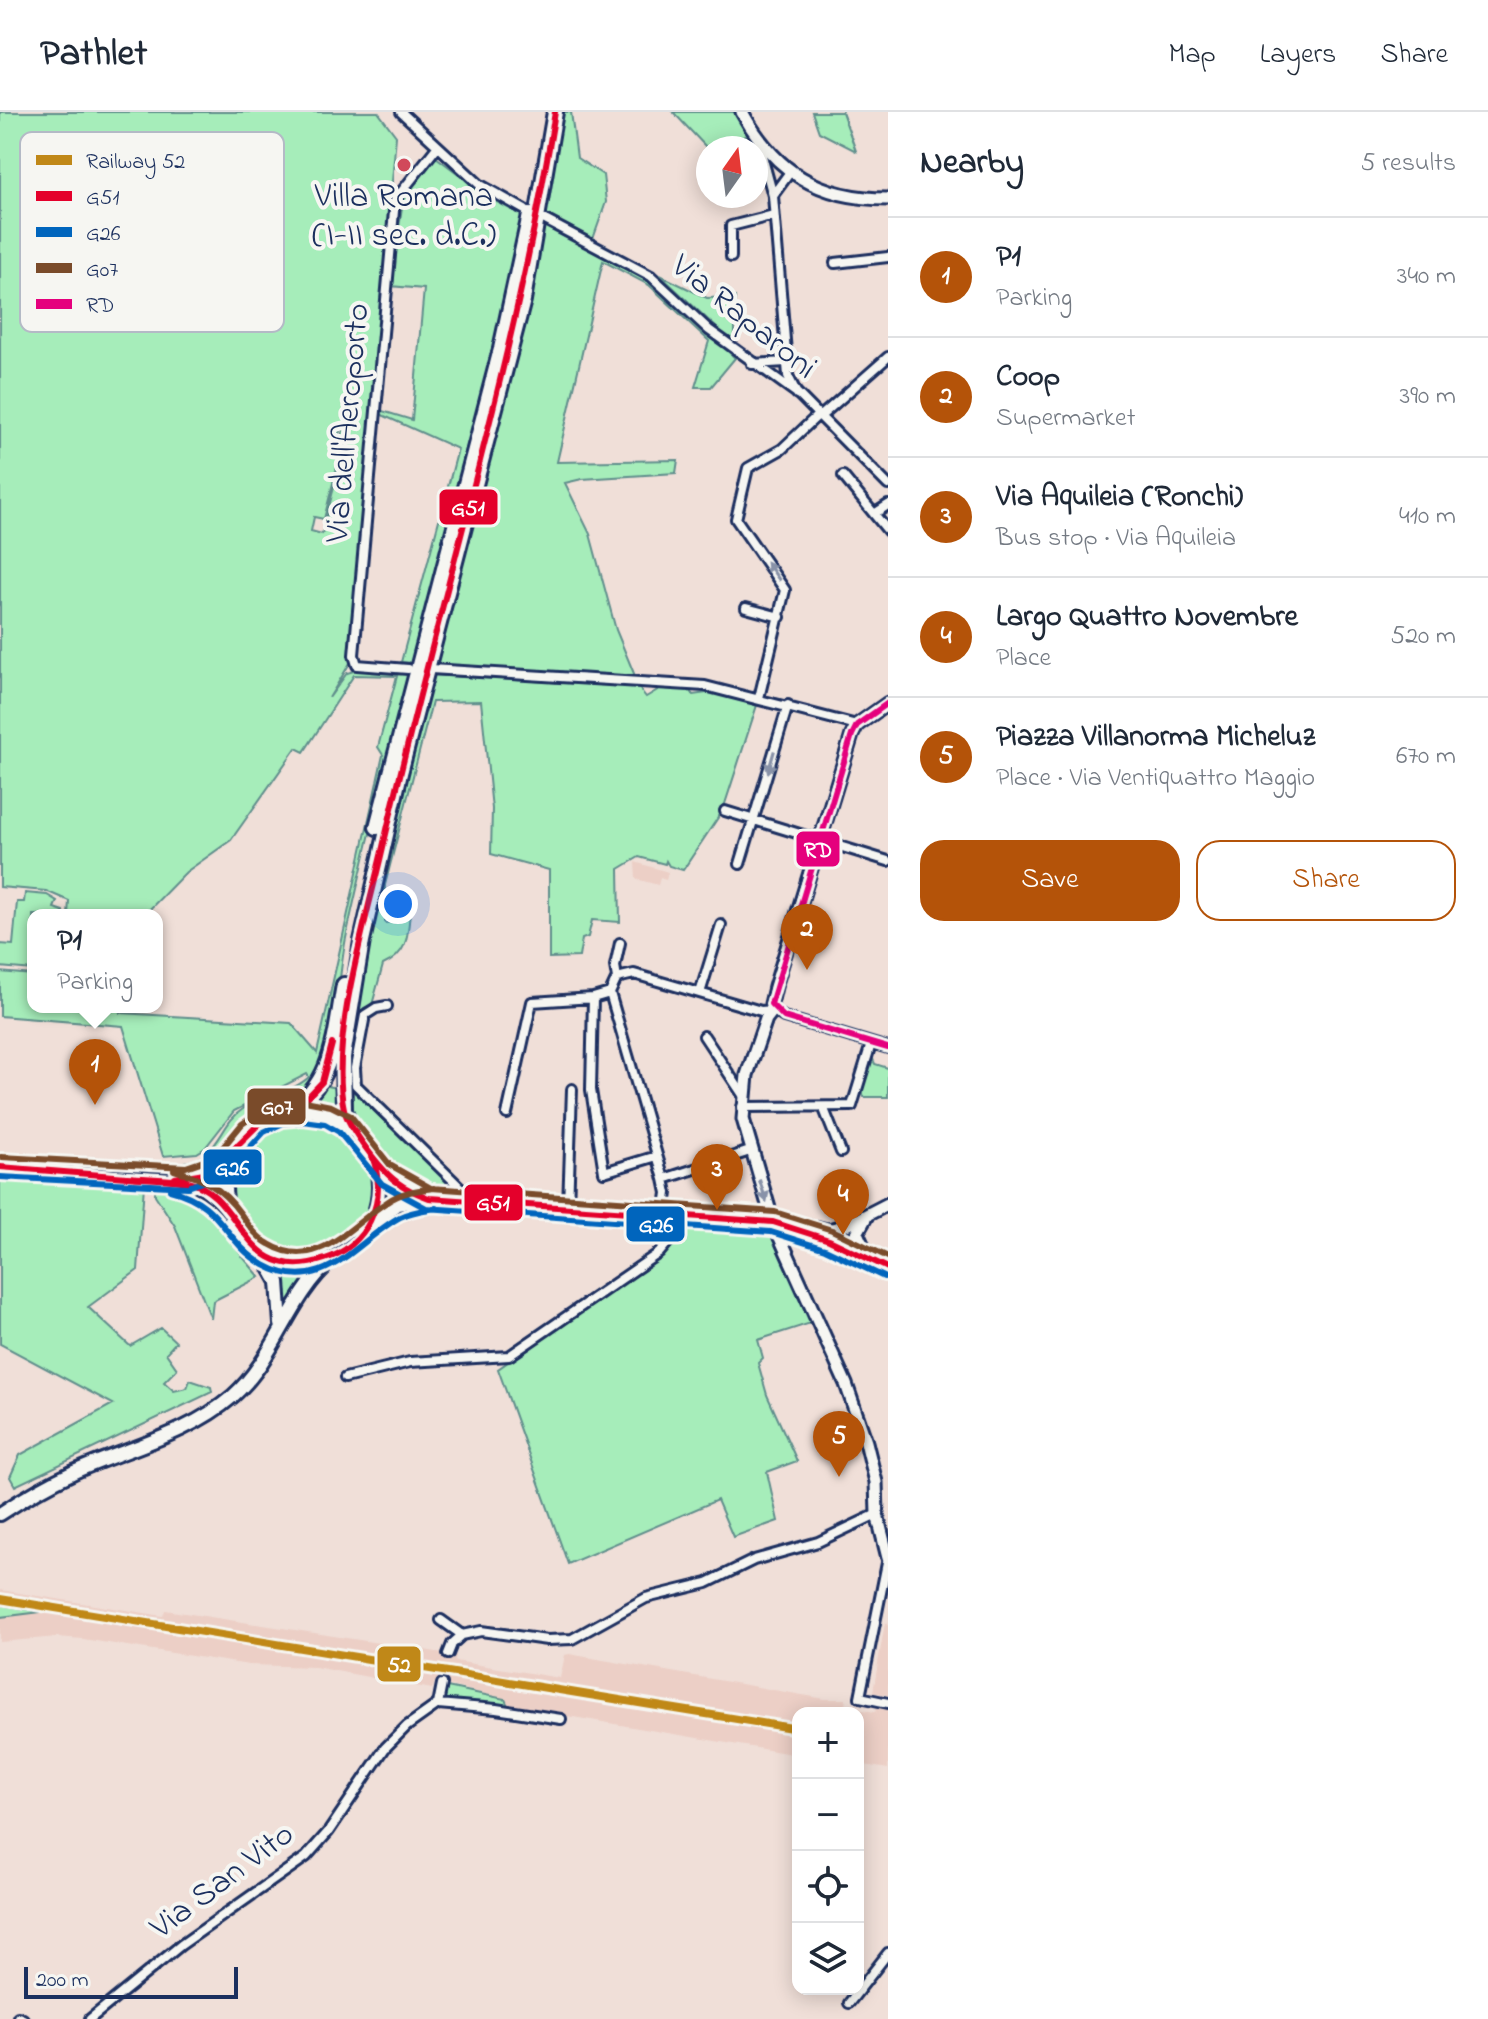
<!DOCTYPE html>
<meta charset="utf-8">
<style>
:root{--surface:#fff;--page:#f6f6f7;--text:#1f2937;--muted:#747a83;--line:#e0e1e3;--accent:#b45309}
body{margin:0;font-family:"Indie Flower",sans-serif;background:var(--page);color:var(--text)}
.controls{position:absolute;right:24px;bottom:24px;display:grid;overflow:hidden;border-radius:16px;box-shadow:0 4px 20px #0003}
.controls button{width:72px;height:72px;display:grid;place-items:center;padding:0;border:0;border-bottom:2px solid var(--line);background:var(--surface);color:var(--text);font:40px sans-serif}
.compass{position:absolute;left:696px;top:24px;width:72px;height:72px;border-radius:50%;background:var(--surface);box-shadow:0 4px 20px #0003;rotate:14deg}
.scale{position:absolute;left:24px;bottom:20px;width:214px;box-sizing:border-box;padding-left:8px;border:4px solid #1b2f5e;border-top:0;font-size:22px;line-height:28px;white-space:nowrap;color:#1b2f5e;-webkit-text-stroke:6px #f6f6f2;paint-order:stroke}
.you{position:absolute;left:398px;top:792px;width:28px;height:28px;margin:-20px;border:6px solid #fff;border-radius:50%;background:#1a73e8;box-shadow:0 0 0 12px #1a73e833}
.badge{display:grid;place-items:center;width:52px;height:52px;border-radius:50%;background:var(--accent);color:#fff;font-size:26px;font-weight:700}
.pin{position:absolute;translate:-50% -66px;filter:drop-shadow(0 2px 4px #0008)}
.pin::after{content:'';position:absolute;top:42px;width:28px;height:24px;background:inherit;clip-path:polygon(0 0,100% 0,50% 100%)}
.popup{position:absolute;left:27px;top:797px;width:136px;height:104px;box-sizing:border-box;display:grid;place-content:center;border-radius:16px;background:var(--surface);filter:drop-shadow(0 2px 6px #0005);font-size:26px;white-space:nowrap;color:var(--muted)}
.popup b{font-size:30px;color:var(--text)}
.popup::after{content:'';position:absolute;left:50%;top:100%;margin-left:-16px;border:16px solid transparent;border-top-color:var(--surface)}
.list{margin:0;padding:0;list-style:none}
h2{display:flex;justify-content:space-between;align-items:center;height:104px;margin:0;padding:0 32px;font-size:34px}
h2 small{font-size:26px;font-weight:400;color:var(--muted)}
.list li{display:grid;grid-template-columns:52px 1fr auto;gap:24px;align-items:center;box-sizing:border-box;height:120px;padding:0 32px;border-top:2px solid var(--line)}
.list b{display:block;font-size:30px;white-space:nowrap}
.list p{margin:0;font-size:26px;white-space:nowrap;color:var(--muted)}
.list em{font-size:26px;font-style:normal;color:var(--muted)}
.actions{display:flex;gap:16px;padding:24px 32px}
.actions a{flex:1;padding:18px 0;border:2px solid var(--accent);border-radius:24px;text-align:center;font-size:28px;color:var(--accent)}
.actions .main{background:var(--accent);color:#fff}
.icon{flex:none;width:44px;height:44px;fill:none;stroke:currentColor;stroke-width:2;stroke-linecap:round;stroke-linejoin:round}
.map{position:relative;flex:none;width:888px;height:1907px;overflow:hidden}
header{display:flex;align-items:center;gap:48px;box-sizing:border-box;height:112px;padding:0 40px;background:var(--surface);border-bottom:2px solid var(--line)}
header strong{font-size:38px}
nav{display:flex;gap:44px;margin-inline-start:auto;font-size:28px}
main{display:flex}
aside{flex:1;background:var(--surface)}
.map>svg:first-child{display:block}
.built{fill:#eccfc6}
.green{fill:#a6edba;stroke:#608e8c;stroke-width:2;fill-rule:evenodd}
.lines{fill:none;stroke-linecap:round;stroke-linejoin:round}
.street-casing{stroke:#1b2f5e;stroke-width:14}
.secondary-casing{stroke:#1b2f5e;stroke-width:17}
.primary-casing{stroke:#1b2f5e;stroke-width:18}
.highway-casing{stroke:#1b2f5e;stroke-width:20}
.street{stroke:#f6f6f2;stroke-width:8}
.secondary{stroke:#f6f6f2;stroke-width:11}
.primary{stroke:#f6f6f2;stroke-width:12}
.highway{stroke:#f6f6f2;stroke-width:14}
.bus-1-casing{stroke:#f6f6f2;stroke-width:12}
.bus-2-casing{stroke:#f6f6f2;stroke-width:12}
.bus-3-casing{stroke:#f6f6f2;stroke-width:12}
.bus-4-casing{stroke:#f6f6f2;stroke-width:12}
.bus-1{stroke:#e4002b;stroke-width:6}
.bus-2{stroke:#0065bd;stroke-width:6}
.bus-3{stroke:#7a4b2a;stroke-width:6}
.bus-4{stroke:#e5007d;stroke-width:6}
.rail-1-casing{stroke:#f6f6f2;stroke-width:14}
.rail-1{stroke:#c08818;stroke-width:8}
.oneway{fill:#8892a8}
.poi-dot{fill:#d1495b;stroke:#f6f6f2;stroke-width:3}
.labels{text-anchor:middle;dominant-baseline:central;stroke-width:8;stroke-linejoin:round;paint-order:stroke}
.poi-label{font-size:34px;fill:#1b2f5e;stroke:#f6f6f2}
.street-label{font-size:34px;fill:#1b2f5e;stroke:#f6f6f2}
.key{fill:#f6f6f2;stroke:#b4bac6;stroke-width:2}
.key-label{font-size:22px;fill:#1b2f5e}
.line-badge{stroke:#f6f6f2;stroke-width:3}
.badge-label{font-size:22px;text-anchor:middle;font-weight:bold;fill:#fff}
</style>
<header>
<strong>Pathlet</strong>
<nav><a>Map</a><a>Layers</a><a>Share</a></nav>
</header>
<main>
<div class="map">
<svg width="888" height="1907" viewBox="0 0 888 1907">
<rect width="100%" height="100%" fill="#f0dfd8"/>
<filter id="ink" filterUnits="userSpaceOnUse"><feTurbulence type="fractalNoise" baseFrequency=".0125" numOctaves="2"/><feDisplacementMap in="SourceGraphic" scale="16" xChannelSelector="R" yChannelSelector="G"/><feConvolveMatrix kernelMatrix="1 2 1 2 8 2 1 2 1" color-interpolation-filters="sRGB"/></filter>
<g filter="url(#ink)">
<path class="built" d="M635,750l33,10 -2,8 -6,-2 -2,7 -22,-6z
M0,1478l163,26 2,-6 291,45 -1,6 105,17 5,-23 4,-1 256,45h21l-1,8 30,5 2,-5 11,2v60l-30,-5v-51h-60v42l-290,-49 -3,-7 -70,-17 -3,7 -117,-22 -66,-2 -166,-26 -26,-2 -57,5v-25l37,-6 -37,-6z
M885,1511l3,1v71l-15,-3z"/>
<path class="green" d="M0,0h378l18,24 -46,527 -21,35 18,-25 10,-3 52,3c-21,88 -44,176 -63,265 -8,38 -10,112 -29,142 -15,24 -49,30 -70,45 -21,15 -25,41 -53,48 -20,5 -45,-2 -66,-5l1,-4c23,-1 60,4 79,-12 14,-13 18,-32 35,-43 21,-14 47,-15 66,-32l-2,-3 -73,37 -29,37 -8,5 -34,3 -40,-130 -123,-10v-44l33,3v32h86l1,6 171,10 26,30 66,-298 -5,-8 19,-71 -43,-1 -50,77 -8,-4 -65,92 -45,32 -42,43h-76l1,-14 -23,-10 -46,-4zM342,311l3,1 -4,14 5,2 -24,94 -11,-3 3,-14 10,2 19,-76h-3l-4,13h-3z
M562,0h9l6,46 26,17 3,27 -13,37 -48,-24z
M673,0h65l11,23 -41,14z
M812,0h30l14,39 -37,-19z
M436,45l57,43 30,16 -22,111 -89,336 -11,-1 57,-213 -78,-35 -1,-4 33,10 12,-131 -34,-3 14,-92z
M544,112l79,38 39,27 73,69 -24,29h-16l14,-46 -60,-56 -46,-24 -46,201 121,-2 -2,13 -94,6 -17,4 25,51 26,96 19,46 -202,-11z
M660,163l47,23 28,-1v48z
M431,563l207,12 8,10 15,-9 27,1 5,6 21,-3 44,10 -35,108 -40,60 -14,-4 -3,-5 -1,3 -26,-7 -20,12 1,53 -28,-2 -4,17 -6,2 -3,18 -30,1v-88l-58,-16 1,-45 -11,-108 -49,1 -47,183v38l12,-1 1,-10 12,-1c-2,25 -2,43 -27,54l-11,40 -8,3 -13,72 1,10 109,104 -37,-3 -34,-18 -38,-55 -5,-46 43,-238z
M25,781l22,2 10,6 -3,7 9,3v4h-30v55l-33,-3v-23l13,1 4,-43h7z
M872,945l3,7 13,4v29h-24l-2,-6z
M323,973l14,3 4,30 -39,-9z
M232 1077a70 70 0 1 1 140 0a70 70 0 1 1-140 0Z
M0,1063l144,10 -6,85 -50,37 42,39 31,-18 15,14 -10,11 11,16 -13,13 10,9 13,-3 3,-8 21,7 1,5 -197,94 -5,-9 10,-22 93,-51 -113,-60z
M382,1067l25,17 -26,14 -1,-1z
M155,1075c44,2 47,10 69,44 10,17 23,31 36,46l-47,24 -2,18 -36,-93 -20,-31z
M680,1109l88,6 43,96 -53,17 5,18 -5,5 9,32 30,66 -30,11 11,49 -45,16 -16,-37 -149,64 -70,-195 166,-117 13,-15z
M274,1152l37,6 -23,39z
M0,1493l41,7 -41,5z
M447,1575l58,12 3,7 -61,-3 -3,-3z"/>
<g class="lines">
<g class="street-casing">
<path id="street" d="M401,0l78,72 46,26
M758,29l15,55 15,180 9,18
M773,83l17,-23
M545,108l106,56 58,54 89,64 90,91
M731,145v-31l43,-11
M835,151l53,-6
M752,252l34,-2
M821,304l67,-59
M843,364l45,55
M874,402l14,-9
M746,496l34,9
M408,557l-51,-4 -3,-10 41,-455 42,-53
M431,557l274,17 152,39
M759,586l26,-108 -49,-71 12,-51 34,-19 36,-34
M725,699l163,50
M740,752l48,-159
M620,831l-5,23 2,12 -7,15 54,186 3,14 -3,21
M617,866l17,-4 127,37 12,-1 11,7 104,31
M610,881l-17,5 -2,92 13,82 53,-16
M700,881l21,-68
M387,894l-11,2 -11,7 -10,53 1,17 110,108 3,7
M704,924l39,59
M742,995l110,-1 19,-62
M824,997l17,43
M507,1002l25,-112 61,-4
M664,1067l86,-28
M568,1095l4,-118
M345,1266l65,-16 99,-6 150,-103 10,-12 7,-26
M888,1446l-28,139 28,6
M441,1508l21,15
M448,1542l4,-10 10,-9 19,-4 66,9 25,-1 74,-41 61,-15 47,-23 64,-18 59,-28
M438,1592l58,5 65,10
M849,1891l39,-50
M18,1905l5,2
M90,1907l91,-74 125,-88 23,-26 56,-83 22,-22 31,-22 4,-20"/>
</g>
<g class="secondary-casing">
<path id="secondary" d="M742,0c33,60 77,87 146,87
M888,591l-31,22 -5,10 -77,252 -4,17 2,6 -7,9 -19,56 -4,44 30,103 73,162 20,58 10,40 1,32 11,44
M826,1119l23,-7 39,-20
M864,1136l-7,-15 9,-16"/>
</g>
<g class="primary-casing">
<path id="primary" d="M225 1075a77 77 0 1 1 154 0a77 77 0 1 1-154 0Z
M377,1053l18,17 33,15
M0,1055l189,15 15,6 24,20
M179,1066l31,-6 20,-16
M369,1113l28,-21 32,-6 344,24c55,4 70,11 115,43
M795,1116l69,27
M261,1140l17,30 3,42
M0,1402c24,-16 48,-30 74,-42 53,-24 114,-37 159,-76 44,-39 55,-99 100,-137"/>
</g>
<g class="highway-casing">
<path id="highway" d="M377,715l124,-478 29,-134
M289,999c46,-27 46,-79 55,-126
M353,1018l-9,-19 -1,-54 19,-116 38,-168 123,-473 32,-188"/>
</g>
<use href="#street" class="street"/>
<use href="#secondary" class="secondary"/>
<use href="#primary" class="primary"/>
<use href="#highway" class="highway"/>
<g class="bus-1-casing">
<path id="bus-1" d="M555,0c-40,250 -116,489 -172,735 -16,71 -54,193 -39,262 4,18 37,62 53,73 9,7 21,12 32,16l344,24 56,18 59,28
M0,1055c42,3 85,7 127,10 20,2 42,1 61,5 56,12 53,105 137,77 20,-6 36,-20 45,-38 10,-21 10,-44 2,-65
M175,1066l35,-6 52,-51 40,-18 20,-21 10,-38"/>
</g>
<g class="bus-2-casing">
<path id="bus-2" d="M0,1065l188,10 39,-14 37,-41 19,-9 20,-2 22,3 14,8 43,52 44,24 345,24 54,17 59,28
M170,1078c55,14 51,50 94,75 59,33 93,-25 136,-48 12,-6 24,-7 36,-9"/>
</g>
<g class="bus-3-casing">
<path id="bus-3" d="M1,1045l185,10 29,-10 27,-33 22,-15 41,-8 26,5 20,10 39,49 41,23 344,24 57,18 56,27
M174,1058c29,8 48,18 66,43 8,11 16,24 29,31 48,29 81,-19 118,-42 14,-10 30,-12 47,-14"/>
</g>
<g class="bus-4-casing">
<path id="bus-4" d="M888,591l-31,22 -5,10 -81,269 13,13 104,31"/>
</g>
<use href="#bus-1" class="bus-1"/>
<use href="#bus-2" class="bus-2"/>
<use href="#bus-3" class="bus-3"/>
<use href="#bus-4" class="bus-4"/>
<g class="rail-1-casing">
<path id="rail-1" d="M0,1487l798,130"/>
</g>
<use href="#rail-1" class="rail-1"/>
</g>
<defs><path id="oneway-solid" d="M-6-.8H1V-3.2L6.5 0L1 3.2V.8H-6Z" transform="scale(2)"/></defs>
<g class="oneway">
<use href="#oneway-solid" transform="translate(773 459) rotate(-125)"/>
<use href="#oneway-solid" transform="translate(771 650) rotate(106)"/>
<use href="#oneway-solid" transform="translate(763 1079) rotate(72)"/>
</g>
</g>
<circle class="poi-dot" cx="404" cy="53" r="8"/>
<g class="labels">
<g class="poi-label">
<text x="404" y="86">Villa Romana<tspan x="404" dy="39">(I-II sec. d.C.)</tspan></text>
</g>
<g class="street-label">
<text transform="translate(743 206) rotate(39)">Via Raparoni</text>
<text transform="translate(349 311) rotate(-85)">Via dell'Aeroporto</text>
<text transform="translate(223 1770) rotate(-37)">Via San Vito</text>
</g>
</g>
<rect x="20" y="20" width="264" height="200" rx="12" class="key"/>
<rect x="36" y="43" width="36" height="10" fill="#c08818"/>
<rect x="36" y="79" width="36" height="10" fill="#e4002b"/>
<rect x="36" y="115" width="36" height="10" fill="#0065bd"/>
<rect x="36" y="151" width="36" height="10" fill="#7a4b2a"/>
<rect x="36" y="187" width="36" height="10" fill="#e5007d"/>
<g class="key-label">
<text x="86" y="56">Railway 52</text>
<text x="86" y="92">G51</text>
<text x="86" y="128">G26</text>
<text x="86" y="164">G07</text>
<text x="86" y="200">RD</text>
</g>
<g class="line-badge">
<rect x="438" y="376" width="61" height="38" rx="8" fill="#e4002b"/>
<rect x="795" y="718" width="46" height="38" rx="8" fill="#e5007d"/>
<rect x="246" y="975" width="61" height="39" rx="8" fill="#7a4b2a"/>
<rect x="202" y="1036" width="61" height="38" rx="8" fill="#0065bd"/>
<rect x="463" y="1071" width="61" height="39" rx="8" fill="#e4002b"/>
<rect x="625" y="1093" width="61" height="38" rx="8" fill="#0065bd"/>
<rect x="376" y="1533" width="46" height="38" rx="8" fill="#c08818"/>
</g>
<g class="badge-label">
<text x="468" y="403">G51</text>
<text x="818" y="745">RD</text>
<text x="277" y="1002">G07</text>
<text x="232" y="1063">G26</text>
<text x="493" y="1098">G51</text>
<text x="656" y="1120">G26</text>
<text x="399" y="1560">52</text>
</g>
</svg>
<div class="controls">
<button>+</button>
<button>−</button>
<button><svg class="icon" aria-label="locate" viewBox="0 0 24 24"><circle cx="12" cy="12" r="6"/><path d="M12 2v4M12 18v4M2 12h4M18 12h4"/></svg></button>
<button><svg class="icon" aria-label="layers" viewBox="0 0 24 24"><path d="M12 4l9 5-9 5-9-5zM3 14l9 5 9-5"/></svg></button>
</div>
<svg class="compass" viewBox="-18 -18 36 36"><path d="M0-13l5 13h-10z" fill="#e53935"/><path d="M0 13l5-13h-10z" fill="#747a83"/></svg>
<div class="scale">200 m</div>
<div class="you"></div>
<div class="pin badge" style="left:95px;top:993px">1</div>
<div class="popup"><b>P1</b>Parking</div>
<div class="pin badge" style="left:807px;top:858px">2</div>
<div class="pin badge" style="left:717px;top:1098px">3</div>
<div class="pin badge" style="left:843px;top:1123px">4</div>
<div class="pin badge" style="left:839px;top:1365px">5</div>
</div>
<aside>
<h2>Nearby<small>5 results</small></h2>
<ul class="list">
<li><span class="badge">1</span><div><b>P1</b><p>Parking</p></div><em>340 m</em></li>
<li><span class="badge">2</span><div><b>Coop</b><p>Supermarket</p></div><em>390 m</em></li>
<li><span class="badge">3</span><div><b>Via Aquileia (Ronchi)</b><p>Bus stop · Via Aquileia</p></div><em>410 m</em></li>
<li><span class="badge">4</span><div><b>Largo Quattro Novembre</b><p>Place</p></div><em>520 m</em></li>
<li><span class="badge">5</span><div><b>Piazza Villanorma Micheluz</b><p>Place · Via Ventiquattro Maggio</p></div><em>670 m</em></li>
</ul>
<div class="actions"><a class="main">Save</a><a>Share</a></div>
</aside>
</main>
